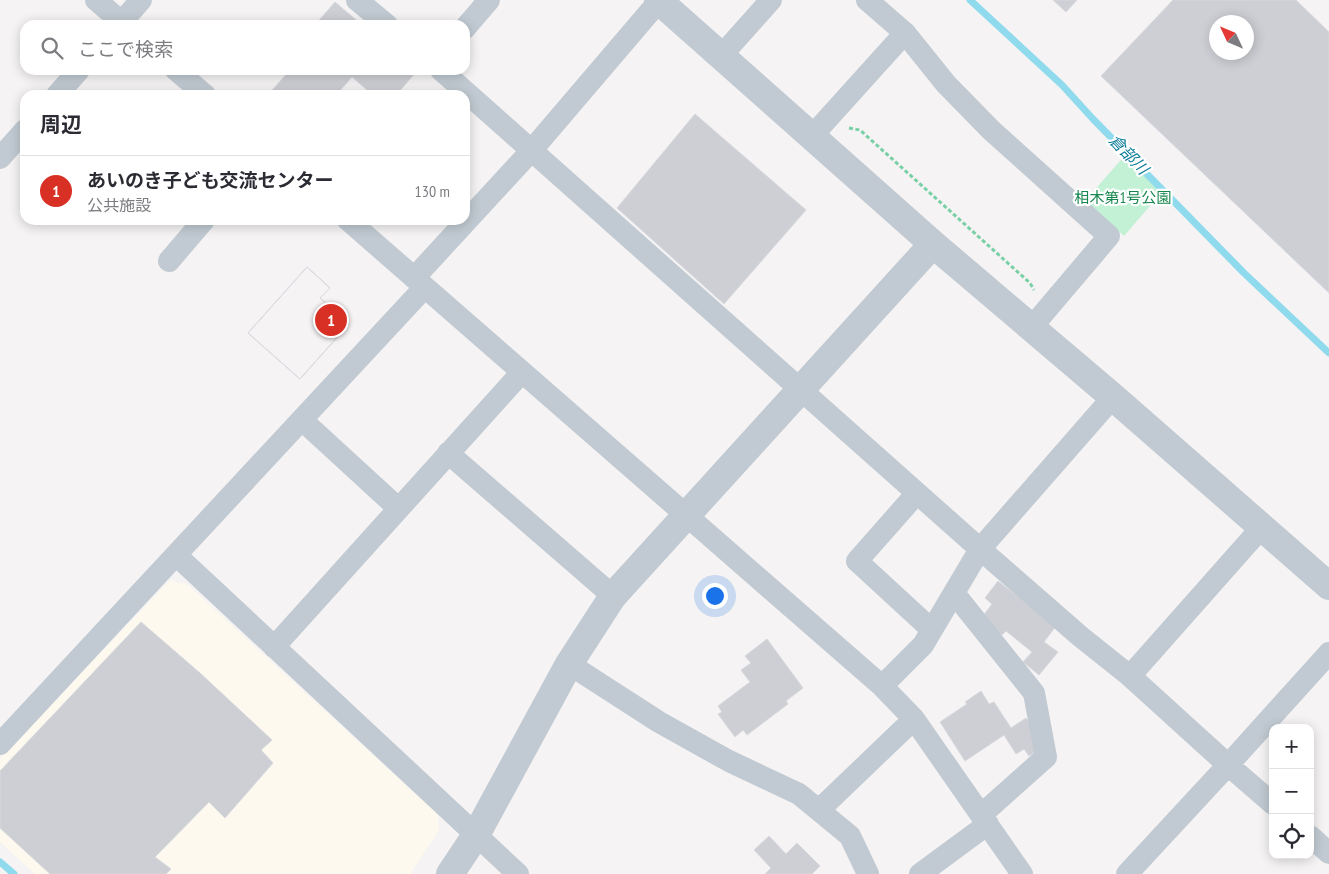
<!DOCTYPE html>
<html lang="ja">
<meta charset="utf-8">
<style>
:root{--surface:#fff;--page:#f2f2f3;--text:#2b2b33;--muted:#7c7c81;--line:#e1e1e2;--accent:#d93025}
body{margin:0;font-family:"PT Sans Narrow","Noto Sans JP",sans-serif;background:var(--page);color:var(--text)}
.controls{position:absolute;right:15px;bottom:15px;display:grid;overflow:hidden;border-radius:10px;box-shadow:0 2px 12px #0003}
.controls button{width:45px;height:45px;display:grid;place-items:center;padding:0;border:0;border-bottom:1px solid var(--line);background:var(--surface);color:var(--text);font:25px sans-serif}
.compass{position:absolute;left:1209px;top:15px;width:45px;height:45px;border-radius:50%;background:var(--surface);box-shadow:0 2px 12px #0003;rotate:314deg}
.you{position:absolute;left:714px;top:595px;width:18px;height:18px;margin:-12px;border:4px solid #fff;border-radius:50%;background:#1a73e8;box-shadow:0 0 0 8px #1a73e833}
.badge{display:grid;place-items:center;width:32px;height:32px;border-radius:50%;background:var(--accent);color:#fff;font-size:16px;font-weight:700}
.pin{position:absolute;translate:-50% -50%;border:2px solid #fff;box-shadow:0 1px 5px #0006}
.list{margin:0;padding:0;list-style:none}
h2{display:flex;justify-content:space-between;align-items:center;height:65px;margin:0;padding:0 20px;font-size:21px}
h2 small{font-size:16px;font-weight:400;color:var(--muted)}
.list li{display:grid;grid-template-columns:32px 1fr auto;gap:15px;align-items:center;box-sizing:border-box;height:70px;padding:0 20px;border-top:1px solid var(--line)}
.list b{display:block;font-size:19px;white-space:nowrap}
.list p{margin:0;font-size:16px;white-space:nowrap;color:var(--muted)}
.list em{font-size:16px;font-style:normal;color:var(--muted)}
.icon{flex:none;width:28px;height:28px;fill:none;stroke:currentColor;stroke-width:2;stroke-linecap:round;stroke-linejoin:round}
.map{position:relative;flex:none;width:1329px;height:874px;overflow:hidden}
.search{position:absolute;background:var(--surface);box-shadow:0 2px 12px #0003;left:20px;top:20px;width:450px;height:55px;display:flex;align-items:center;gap:12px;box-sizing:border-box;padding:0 18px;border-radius:15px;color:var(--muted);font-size:19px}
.panel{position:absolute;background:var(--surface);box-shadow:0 2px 12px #0003;left:20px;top:90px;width:450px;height:135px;border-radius:15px}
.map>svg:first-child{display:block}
.commercial{fill:#fdf9ef}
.green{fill:#c3f1d5}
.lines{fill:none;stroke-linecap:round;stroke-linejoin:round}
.stream{stroke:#90daee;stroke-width:7}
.building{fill:#cdcfd5;stroke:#d7d9de;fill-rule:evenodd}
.path{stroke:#7ad0a6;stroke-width:3;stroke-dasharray:4 2.5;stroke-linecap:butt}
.minor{stroke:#c1cad2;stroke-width:22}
.tertiary{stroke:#c1cad2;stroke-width:28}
.labels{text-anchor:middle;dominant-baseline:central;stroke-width:4.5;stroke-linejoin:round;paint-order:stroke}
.park-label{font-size:15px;fill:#17864f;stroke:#fff}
.water-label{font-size:16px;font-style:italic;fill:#0c7c9b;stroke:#fff}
</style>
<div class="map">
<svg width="1329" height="874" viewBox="0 0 1329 874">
<rect width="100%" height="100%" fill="#f5f3f3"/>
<path class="commercial" d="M170,580l18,5 250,230 1,15 -29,44h-375l-35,-32v-83z"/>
<path class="green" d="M1126,154l36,38 -38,44 -39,-35z"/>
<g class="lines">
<path class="stream" d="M970,0l92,85 31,34 151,154 85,80
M0,862l14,12"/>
</g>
<path class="building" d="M1053,0h24l-11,12z
M1173,0h123l33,32v261l-228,-217zM1216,22h30v30h-30z
M335,2l27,23h-47z
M290,70h123l3,2 -20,23h-23l-21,-18 -16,18h-68z
M695,114l111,96 -82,94 -107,-96z
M307,267l23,21 -10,10 29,26 -49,55 -52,-46z
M307,267l23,21 -10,10 29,26 -49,55 -52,-46z
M998,581l58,45 -12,16 14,10 -19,23 -16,-13 9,-10 -26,-21 -4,4 -19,-19 9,-12 -7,-6z
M141,622l59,51 72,67 -11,10 12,13 -48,55 -16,-16 -54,55 16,12 -5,5h-116l-50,-46v-57z
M767,639l36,49 -17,13 2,3 -41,31 -4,-5 -8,7 -17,-23 4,-2 -4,-6 32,-24 -9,-12 10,-7 -6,-7z
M981,691l8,13 5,-2 17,26 15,-10 13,21 2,9 -12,8 -5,-7 -8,5 -12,-19 -39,26 -25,-39 27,-18 -2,-2z
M769,836l17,18 11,-11 23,23 -8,8h-47l6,-6 -17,-18z"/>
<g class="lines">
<path class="path" d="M849,128l11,2 170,153 4,7"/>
<path class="minor" d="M96,0l29,25
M357,0l30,25
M867,0l38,33
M119,25l22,-25
M465,28l24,-28
M721,56l50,-56
M176,70l29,25
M441,70l539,479 101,88 49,39 98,89 101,-112
M57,95l22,-25
M812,136l93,-103 41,51 45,46 118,106 -78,92
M0,158l25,-28
M348,220l534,466
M169,261l35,-41
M414,278l117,-127 128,-150
M302,420l96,88
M448,453l165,143
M917,493l-60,68 75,69
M176,555l342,319
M954,593l80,100 12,64 -65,58
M274,647l248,-275
M569,664l90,58 70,39 70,33 51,42 18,38
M1130,676l132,-149
M0,744l425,-457
M819,810l95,-91
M1310,836l19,17
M920,874l68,-50
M1022,874l-108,-155 -32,-33 41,-41 57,-96 133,-152
M1127,874l101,-109 45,39"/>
<path class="tertiary" d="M658,0l275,244 180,153 216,189
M450,874l26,-39 93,-171 44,-68 320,-352"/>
</g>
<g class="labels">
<g class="park-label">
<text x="1123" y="197">相木第1号公園</text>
</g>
<g class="water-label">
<text transform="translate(1129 154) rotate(46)">倉部川</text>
</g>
</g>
</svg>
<div class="controls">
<button>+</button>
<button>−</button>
<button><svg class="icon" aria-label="locate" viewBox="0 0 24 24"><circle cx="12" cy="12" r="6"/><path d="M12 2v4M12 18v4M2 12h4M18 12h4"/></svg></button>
</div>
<svg class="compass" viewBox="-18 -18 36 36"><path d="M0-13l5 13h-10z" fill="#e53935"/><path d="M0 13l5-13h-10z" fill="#7c7c81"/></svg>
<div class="you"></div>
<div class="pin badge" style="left:331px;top:320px">1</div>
<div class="search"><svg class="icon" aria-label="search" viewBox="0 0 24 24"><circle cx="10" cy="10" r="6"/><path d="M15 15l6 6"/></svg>ここで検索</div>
<section class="panel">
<h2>周辺<small></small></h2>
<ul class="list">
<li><span class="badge">1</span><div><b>あいのき子ども交流センター</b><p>公共施設</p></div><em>130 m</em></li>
</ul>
</section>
</div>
